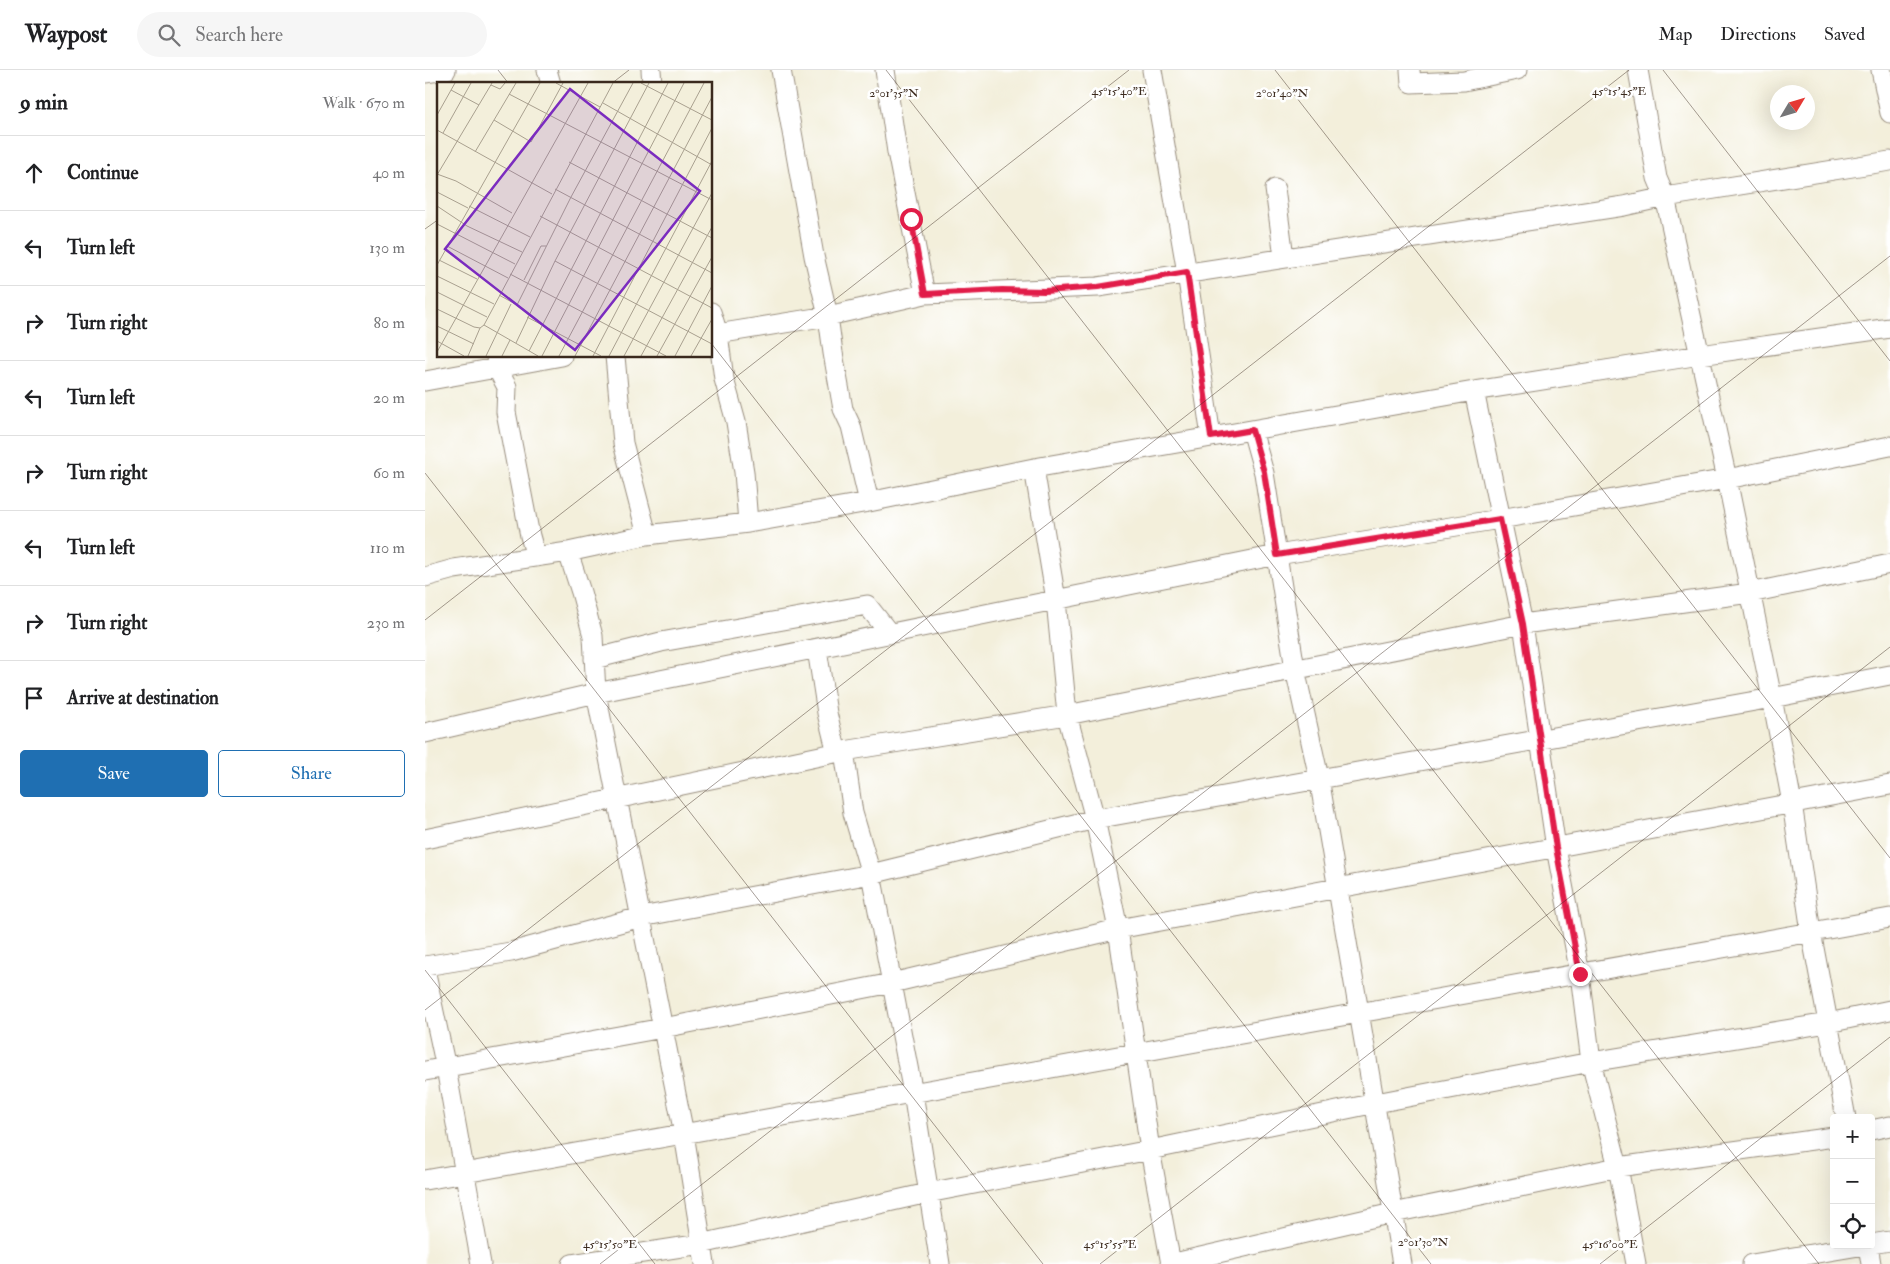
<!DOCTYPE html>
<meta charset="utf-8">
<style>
:root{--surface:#fff;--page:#f6f6f6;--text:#202124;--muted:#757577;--line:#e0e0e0;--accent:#1f6fb2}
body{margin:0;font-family:"IM FELL Double Pica",serif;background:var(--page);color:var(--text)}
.controls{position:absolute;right:15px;bottom:15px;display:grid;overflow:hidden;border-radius:5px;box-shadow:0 5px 20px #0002}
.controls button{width:45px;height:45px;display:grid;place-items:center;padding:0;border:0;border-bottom:1px solid var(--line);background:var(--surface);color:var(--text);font:25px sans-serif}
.compass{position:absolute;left:1345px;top:15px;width:45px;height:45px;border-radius:50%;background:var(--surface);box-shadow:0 5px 20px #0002;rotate:52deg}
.stop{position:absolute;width:15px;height:15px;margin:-11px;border:4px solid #e11d48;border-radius:50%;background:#fff}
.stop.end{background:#e11d48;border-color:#fff;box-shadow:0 1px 5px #0008}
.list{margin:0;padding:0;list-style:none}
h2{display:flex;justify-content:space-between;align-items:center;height:65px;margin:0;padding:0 20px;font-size:21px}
h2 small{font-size:16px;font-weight:400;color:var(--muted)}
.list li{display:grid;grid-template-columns:32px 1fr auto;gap:15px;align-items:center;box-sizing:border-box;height:75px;padding:0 20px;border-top:1px solid var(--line)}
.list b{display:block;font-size:19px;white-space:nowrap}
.list em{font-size:16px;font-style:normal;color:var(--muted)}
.actions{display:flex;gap:10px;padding:15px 20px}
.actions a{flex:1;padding:11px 0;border:1px solid var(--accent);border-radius:5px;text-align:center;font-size:18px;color:var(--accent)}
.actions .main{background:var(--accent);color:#fff}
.icon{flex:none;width:28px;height:28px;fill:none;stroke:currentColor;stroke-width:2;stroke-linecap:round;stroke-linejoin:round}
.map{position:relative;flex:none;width:1465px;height:1194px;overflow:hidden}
header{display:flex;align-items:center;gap:30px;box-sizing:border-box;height:70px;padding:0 25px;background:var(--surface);border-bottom:1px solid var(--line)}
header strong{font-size:24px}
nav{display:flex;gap:28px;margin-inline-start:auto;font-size:18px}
.search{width:350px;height:45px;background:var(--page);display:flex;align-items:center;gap:12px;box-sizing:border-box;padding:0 18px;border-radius:28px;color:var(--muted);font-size:19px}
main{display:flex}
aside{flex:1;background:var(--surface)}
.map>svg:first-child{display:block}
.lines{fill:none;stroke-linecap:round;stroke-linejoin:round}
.minor-casing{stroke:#978c7c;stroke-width:21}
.minor{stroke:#fff;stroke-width:19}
.route{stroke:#e11d48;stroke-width:6}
.ticks{fill:none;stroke:#3b2a1e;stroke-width:1;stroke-opacity:0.45}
.inset-road{fill:none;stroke:#a9a08f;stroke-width:1}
.view{fill:#7b2cbf;fill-opacity:0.15;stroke:#7b2cbf;stroke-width:2.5}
.inset-edge{fill:none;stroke:#3b2a1e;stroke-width:2.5}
.ticks-label{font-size:12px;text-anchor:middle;fill:#3b2a1e;stroke:#fff;stroke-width:5;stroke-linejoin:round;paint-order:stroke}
</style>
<header>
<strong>Waypost</strong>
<div class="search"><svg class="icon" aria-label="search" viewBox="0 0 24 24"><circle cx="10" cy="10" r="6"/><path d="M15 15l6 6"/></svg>Search here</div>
<nav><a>Map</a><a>Directions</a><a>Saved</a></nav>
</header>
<main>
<aside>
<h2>9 min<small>Walk · 670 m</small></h2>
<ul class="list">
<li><svg class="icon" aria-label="ahead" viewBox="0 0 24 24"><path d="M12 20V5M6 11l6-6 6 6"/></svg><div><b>Continue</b></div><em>40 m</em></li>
<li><svg class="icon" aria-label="left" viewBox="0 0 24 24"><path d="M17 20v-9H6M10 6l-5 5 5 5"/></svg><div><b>Turn left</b></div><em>130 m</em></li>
<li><svg class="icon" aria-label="right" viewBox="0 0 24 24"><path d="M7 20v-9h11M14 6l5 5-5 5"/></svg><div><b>Turn right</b></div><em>80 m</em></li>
<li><svg class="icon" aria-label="left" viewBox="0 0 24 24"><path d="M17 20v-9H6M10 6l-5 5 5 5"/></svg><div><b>Turn left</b></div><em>20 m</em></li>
<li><svg class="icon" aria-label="right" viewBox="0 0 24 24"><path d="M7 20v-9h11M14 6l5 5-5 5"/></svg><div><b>Turn right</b></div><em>60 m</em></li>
<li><svg class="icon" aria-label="left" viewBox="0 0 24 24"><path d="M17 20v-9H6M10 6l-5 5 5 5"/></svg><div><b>Turn left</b></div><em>110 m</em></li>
<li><svg class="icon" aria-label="right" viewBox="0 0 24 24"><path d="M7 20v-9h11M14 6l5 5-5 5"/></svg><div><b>Turn right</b></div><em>230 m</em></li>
<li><svg class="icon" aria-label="arrive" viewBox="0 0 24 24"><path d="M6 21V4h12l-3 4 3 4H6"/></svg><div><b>Arrive at destination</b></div></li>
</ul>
<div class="actions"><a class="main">Save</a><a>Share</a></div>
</aside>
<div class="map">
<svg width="1465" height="1194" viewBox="0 0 1465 1194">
<rect width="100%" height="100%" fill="#fff"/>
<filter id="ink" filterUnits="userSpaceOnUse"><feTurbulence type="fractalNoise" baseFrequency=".02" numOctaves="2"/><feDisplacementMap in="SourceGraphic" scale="10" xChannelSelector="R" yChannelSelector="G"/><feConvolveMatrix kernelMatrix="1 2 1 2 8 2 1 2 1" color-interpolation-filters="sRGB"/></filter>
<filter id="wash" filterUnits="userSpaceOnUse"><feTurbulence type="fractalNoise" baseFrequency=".0096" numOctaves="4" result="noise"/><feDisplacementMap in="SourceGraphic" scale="20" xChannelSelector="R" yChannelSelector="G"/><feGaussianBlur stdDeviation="1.12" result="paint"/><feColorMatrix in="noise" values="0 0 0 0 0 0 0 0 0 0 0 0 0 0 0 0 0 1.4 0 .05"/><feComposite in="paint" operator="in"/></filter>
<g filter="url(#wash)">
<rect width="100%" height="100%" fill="#f3efdb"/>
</g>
<g filter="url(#ink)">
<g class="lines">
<g class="minor-casing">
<path id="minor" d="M122,0l4,14
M226,0l1,14
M356,0l33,186 14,60 5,37 10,56 8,17 18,76
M460,0l12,82 28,142
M727,0l35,203 24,164
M985,0l1,13 53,-2 53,-11
M1213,0l19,108 8,19 62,282 45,219 20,105 19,129 35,186
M1456,0l9,43
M0,3l21,-3
M850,119l9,68
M286,242l7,22 6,45 12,43 8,50 4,51
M286,265l117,-19 97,-22 173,-7 526,-81 41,-9 225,-36
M71,286l1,12 10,19 -1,25 24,124 6,21
M190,286l8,87 24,92
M0,311l137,-25
M1049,321l49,233 33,224 24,126 11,88 27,105 18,97
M827,360l12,43 31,196 24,109 83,486
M609,398l22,132 11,115 28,104 23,110 32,221 21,114
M143,482l13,40 12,44 3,57 88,441 21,130
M0,507l29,-8 114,-17 79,-17 101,-12 121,-21 165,-34 440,-77 226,-36 190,-27
M392,579l10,64 10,40
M169,589l67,-17 206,-37 23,29
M0,663l171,-40 681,-138 223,-36 227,-40 163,-33
M419,681l9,62 18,61 42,219 27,171
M0,769l419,-88 223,-36 456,-91 227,-31 140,-29
M0,896l86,-14 130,-35 230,-43 224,-55 677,-121 118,-23
M0,900l21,98 35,196
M0,1001l238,-43 229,-45 226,-54 772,-144
M1446,1060l19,-4
M0,1110l1465,-262
M1446,1174l19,-3
M1443,1175l3,19
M147,1194l129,-20 227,-51 222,-43 226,-47 215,-41 237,-39 62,-13
M745,1194l223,-51 225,-46 216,-30
M1327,1194l113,-19"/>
</g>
<use href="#minor" class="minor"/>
</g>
</g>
<g class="lines" filter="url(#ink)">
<path class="route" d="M486,149l14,75 77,-4 43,1 53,-4 89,-15 24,165 41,-7 12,42 13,83 223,-36 23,105 33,224 24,126"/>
</g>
<path class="ticks" d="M73,0l11,14M461,0l933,1194M850,0l615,788M1238,0l227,291M186,14l18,-14M0,159l14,-10M286,273l720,921M0,403l618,791M0,550l704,-550M0,900l230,294M0,940l1204,-940M175,1194l1290,-1008M675,1194l790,-617M1175,1194l290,-227"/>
<g transform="translate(12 12)">
<rect width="275" height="275" fill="#f3efdb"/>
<path class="inset-road" d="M119,1l44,24M204,1l71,37M54,3l9,4 5,-6M14,8l28,15M72,12l203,106M166,21l109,62M0,33l18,-32M57,38l37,22 32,-59M0,48l115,64M6,51l28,-50M38,70l41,-69M132,80l143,76M0,92l19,7 56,32M0,93l55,-92M118,107l157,84M0,110l31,16M0,124l30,20 55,26M32,124l61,31M103,134l172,92M0,142l78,40M10,164l61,32M2,178l38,19M118,179l157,83M0,183l103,-182M73,192l156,82M0,194l57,28M87,198l17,-34h5M0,210l50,25M62,213l18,10 54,-108 62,-114M0,227l37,18 6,1 4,-3 54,31M90,235l74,39M47,243l129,-242M0,244l37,18M0,259l27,15M79,261l39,-82 94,-178M92,269l139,-268M0,270l151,-269M31,274l12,-28M49,274l25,-52M65,274l8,-16M105,274l142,-273M122,274l145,-273M138,274l137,-259M156,274l119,-228M172,274l103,-195M187,274l88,-163M204,274l71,-129M220,274l55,-99M238,274l37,-70M254,274l21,-37"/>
<path class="view" d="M133,7l130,102 -125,159 -130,-101z"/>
<rect width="275" height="275" class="inset-edge"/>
</g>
<g class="ticks-label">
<text x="694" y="25">45°15'40"E</text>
<text x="1194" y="25">45°15'45"E</text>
<text x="857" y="27">2°01'40"N</text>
<text x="469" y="27">2°01'35"N</text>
<text x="998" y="1176">2°01'30"N</text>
<text x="185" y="1178">45°15'50"E</text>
<text x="685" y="1178">45°15'55"E</text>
<text x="1185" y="1178">45°16'00"E</text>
</g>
</svg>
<div class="controls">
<button>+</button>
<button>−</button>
<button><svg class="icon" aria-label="locate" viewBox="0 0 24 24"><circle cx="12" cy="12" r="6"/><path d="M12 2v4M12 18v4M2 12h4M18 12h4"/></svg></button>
</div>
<svg class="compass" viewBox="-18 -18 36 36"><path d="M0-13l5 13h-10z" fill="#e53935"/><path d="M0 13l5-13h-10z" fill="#757577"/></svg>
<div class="stop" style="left:486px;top:149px"></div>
<div class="stop end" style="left:1155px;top:904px"></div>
</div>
</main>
